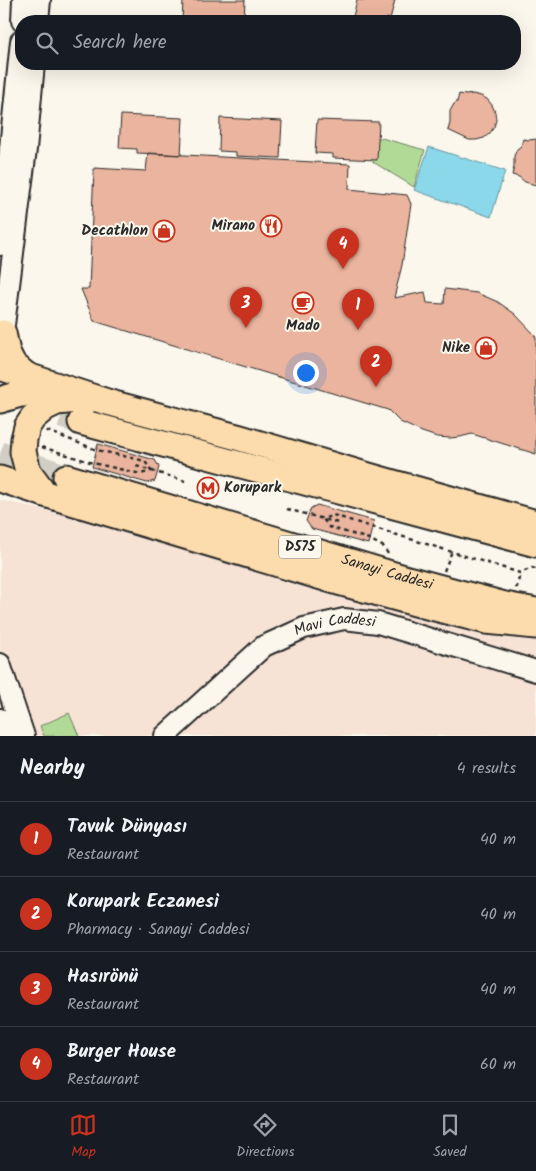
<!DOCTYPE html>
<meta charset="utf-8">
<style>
:root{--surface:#171b24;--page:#242831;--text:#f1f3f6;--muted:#9ea1a6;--line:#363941;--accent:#c8321e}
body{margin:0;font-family:Kalam,sans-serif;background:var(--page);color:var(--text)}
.you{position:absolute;left:305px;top:372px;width:18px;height:18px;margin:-12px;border:4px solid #fff;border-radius:50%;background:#1a73e8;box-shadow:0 0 0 8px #1a73e833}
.badge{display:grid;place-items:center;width:32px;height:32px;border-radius:50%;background:var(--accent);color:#fff;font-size:16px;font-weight:700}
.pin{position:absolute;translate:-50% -41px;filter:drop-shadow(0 1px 2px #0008)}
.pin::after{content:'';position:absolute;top:26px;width:18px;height:15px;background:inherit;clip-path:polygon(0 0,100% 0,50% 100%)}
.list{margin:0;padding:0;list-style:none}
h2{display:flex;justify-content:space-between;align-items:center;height:65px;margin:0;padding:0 20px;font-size:21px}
h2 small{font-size:16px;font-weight:400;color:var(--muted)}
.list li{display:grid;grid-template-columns:32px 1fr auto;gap:15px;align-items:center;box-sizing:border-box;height:75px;padding:0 20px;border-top:1px solid var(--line)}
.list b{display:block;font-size:19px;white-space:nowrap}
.list p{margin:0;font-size:16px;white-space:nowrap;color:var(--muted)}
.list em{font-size:16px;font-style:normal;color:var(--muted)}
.icon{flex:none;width:28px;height:28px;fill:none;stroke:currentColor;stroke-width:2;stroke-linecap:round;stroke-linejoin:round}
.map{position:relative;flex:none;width:536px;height:736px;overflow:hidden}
.search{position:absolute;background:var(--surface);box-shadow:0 5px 20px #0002;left:15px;right:15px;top:15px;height:55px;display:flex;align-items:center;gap:12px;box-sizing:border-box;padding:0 18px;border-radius:20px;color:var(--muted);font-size:19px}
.sheet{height:365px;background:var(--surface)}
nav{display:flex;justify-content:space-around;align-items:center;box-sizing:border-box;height:70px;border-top:1px solid var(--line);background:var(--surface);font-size:14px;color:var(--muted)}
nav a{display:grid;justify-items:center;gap:2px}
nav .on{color:var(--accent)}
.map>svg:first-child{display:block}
.built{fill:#f6e3d5}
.green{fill:#b2da97;stroke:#6e8261}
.water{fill:#8bd8ea;stroke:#65939e}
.building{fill:#eab49e;stroke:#2b2b2b}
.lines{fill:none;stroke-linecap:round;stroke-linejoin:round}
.highway-tunnel{stroke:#d1cec5;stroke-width:25;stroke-dasharray:25 12;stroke-linecap:butt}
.secondary-casing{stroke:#2b2b2b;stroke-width:24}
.highway-casing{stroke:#2b2b2b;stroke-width:29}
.path{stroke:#2b2b2b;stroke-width:2.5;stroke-dasharray:4 4;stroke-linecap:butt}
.secondary{stroke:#fbf7ec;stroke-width:20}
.highway{stroke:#fcdcac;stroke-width:25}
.labels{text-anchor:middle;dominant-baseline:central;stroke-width:4;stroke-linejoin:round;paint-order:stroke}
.shield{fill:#fbf7ec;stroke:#696865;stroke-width:1}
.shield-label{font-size:14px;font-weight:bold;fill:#2b2b2b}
.poi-label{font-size:15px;font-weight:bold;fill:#2b2b2b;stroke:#fbf7ec;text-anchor:end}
.street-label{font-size:15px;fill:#2b2b2b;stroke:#fbf7ec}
</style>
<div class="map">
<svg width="536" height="736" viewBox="0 0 536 736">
<rect width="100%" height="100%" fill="#fbf7ec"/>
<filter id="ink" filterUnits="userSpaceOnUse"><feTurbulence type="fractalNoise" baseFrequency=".02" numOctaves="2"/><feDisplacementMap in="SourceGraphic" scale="10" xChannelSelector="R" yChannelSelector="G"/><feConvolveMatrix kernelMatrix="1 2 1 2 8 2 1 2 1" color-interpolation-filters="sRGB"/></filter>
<g filter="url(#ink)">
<path class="built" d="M0,500l536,121v115h-536z"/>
<path class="green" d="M378,137l47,13 -11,37 -41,-25z
M69,713l10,23h-35l-4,-10z"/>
<path class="water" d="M429,147l76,24 -14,46 -77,-27z"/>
<path class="building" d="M183,0h62l-1,21h-62z
M357,0h38l-5,19 -3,-1 -1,3h-34z
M459,94l7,1 7,-1 8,2 6,3 5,6 3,7 1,8 -2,7 -4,6 -6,5 -8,2h-7l-21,-10 2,-7v-12l4,-7 3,-2z
M121,115l62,3 -2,37 -44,-2v-4l-18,-1z
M220,118l62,3 -2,37 -44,-2v-4l-17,-1z
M317,120l62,2 -2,38 -44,-2v-4l-18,-1z
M523,139l6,1 7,-1v46l-11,-3 -6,-5 -7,-2 2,-8v-11l3,-7 4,-3z
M148,153l202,11 -1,25 58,6 4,9 -9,61 -8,33 31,-6 2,11 17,1 1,-15 32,4 21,9 17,12 19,20 2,4v116l-64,-20 -12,3 -10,1 -13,-1 -15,-5 -22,-10 -12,-12 -294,-89 -13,-32h8l5,-121 52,3z
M98,444l57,16 4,7 -4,14 -8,2 -55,-16z
M317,505l57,16 -6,23 -56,-15 -6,-8 5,-13z"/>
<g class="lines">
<path class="highway-tunnel" d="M26,405l55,17
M0,454l66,23"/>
<g class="secondary-casing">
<g id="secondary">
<path d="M22,21l1,-21"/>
<path d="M38,21l2,-21"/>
<path d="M0,245l21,-204"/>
<path d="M0,347l3,-14 23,-184 8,-85"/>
<path d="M0,664l24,72"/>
<path d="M0,719l6,17"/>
<path id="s1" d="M165,736l99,-90 40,-18 40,-9 34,4 158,48"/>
</g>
</g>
<g class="highway-casing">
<g id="highway">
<path d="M3,333l4,19 6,12 14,12"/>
<path d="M0,367l107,35 130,35 135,40 164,46"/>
<path d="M0,400l20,-6h38"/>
<path d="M81,422l455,122"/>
<path id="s2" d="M66,477l338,101 101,27 31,6"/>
<path d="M0,479l45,15 297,89 77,21 67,17 50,5"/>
<path d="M45,494l-17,-23 -5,-19 1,-13 3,-12 6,-9 13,-11 11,-5 21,-2 9,1"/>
</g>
</g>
<path class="path" d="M42,447l51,16 48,11 10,-3 -6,-10 -48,-11 -52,-20
M136,466l49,15
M287,509l51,14
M388,554l-4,-7 -15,-8 -40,-12 -6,-8 10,-4 187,58 12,-5 4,1
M444,571l8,-20
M515,587h2l3,-14"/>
<use href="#secondary" class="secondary"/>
<use href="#highway" class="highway"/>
</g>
</g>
<defs>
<g id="restaurant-ring" transform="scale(1.125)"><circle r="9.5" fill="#fbf7ec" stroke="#c8321e" stroke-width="1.5"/><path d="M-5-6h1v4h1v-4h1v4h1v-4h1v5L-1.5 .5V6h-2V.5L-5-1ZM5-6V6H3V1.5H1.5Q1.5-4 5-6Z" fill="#c8321e"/></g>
<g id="shop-ring" transform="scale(1.125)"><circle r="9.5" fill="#fbf7ec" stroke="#c8321e" stroke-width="1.5"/><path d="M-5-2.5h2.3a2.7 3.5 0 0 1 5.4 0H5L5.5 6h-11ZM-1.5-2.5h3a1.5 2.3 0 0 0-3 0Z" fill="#c8321e"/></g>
<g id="cafe-ring" transform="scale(1.125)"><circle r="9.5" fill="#fbf7ec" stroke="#c8321e" stroke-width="1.5"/><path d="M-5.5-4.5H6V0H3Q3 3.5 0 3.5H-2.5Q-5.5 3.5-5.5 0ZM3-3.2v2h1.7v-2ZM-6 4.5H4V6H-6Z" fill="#c8321e"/></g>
<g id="metro-ring" transform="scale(1.125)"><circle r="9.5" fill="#fbf7ec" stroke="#c8321e" stroke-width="1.5"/><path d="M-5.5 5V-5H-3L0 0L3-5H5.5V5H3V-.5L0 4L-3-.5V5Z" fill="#c8321e"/></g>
</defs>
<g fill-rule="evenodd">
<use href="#restaurant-ring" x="271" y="226"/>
<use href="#shop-ring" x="164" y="231"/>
<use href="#cafe-ring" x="303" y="303"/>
<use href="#shop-ring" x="486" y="348"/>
<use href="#metro-ring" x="208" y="488"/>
</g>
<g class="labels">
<rect class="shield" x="279" y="535.5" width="42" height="23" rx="4"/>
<g class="shield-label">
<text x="300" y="547">D575</text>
</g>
<g class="poi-label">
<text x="255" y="226">Mirano</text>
<text x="148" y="231">Decathlon</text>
<text x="303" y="326" text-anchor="middle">Mado</text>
<text x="470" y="348">Nike</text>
<text x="224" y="488" text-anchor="start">Korupark</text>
</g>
<g class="street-label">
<text stroke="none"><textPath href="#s2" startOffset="335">Sanayi Caddesi</textPath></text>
<text stroke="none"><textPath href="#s1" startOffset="209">Mavi Caddesi</textPath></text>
</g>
</g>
</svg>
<div class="you"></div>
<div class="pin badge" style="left:358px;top:330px">1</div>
<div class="pin badge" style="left:376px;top:387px">2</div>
<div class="pin badge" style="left:246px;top:328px">3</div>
<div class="pin badge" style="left:343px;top:269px">4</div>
<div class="search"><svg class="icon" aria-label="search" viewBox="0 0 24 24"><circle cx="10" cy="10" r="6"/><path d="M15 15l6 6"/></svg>Search here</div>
</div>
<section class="sheet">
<h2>Nearby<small>4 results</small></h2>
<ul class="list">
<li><span class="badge">1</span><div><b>Tavuk Dünyası</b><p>Restaurant</p></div><em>40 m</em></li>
<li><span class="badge">2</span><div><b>Korupark Eczanesi</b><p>Pharmacy · Sanayi Caddesi</p></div><em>40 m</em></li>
<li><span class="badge">3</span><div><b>Hasırönü</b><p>Restaurant</p></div><em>40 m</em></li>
<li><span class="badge">4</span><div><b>Burger House</b><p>Restaurant</p></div><em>60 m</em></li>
</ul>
</section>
<nav>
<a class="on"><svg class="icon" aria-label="map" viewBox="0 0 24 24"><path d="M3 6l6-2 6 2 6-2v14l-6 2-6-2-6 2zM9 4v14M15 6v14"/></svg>Map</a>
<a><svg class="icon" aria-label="directions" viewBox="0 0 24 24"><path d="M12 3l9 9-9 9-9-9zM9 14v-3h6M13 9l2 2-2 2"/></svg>Directions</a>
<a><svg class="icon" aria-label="saved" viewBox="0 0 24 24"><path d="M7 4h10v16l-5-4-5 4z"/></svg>Saved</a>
</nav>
